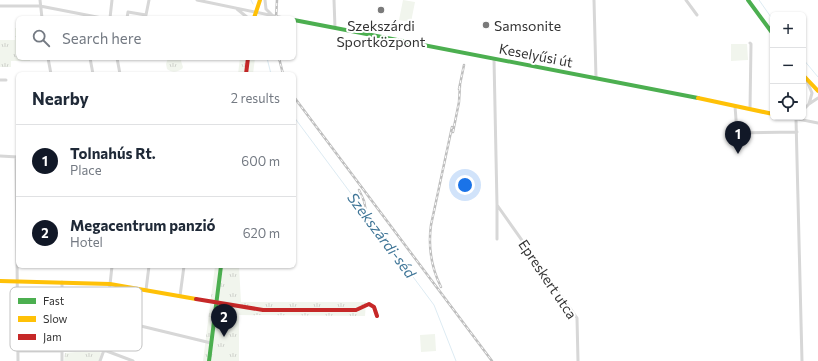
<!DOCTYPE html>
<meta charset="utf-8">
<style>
:root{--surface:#fff;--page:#f6f6f7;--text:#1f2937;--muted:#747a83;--line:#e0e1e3;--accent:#111827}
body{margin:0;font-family:Commissioner,sans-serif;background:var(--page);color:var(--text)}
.controls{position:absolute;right:12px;top:12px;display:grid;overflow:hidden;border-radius:6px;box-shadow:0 1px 3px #0004}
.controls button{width:36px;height:36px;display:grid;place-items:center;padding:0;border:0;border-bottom:1px solid var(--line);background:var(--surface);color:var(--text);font:20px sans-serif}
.you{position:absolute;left:465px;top:185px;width:14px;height:14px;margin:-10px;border:3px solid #fff;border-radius:50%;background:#1a73e8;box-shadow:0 0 0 6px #1a73e833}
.badge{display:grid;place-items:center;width:26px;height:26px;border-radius:50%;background:var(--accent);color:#fff;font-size:13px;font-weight:700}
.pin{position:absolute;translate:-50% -33px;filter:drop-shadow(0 1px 2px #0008)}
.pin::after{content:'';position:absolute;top:21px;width:14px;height:12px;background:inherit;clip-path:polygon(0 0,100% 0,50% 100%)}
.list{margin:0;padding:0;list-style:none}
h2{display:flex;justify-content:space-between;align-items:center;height:52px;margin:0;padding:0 16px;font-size:17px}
h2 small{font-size:13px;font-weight:400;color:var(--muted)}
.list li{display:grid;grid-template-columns:26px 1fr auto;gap:12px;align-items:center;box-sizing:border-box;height:72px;padding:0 16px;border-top:1px solid var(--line)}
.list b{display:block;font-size:15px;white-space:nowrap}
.list p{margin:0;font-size:13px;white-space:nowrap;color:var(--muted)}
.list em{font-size:13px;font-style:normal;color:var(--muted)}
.icon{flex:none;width:22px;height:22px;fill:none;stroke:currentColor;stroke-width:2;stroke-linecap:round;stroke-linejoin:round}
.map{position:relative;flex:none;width:818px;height:361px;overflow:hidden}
.search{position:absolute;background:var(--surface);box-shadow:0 1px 3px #0004;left:16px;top:16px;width:280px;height:44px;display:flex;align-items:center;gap:10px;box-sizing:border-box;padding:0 14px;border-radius:6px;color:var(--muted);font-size:15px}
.panel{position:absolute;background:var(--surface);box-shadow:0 1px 3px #0004;left:16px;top:72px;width:280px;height:196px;border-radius:6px}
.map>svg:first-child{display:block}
.grass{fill:url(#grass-tufts)}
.garden{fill:#f1f5ed}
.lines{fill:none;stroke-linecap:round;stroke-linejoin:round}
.stream{stroke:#ddebf3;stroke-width:1}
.street{stroke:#d7d7d7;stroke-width:3}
.fast{stroke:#4caf50;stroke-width:4}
.slow{stroke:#ffc107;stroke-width:4}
.jam{stroke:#c62828;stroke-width:4}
.rail-casing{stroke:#bebebe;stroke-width:2.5}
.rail{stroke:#fff;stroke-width:1;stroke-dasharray:3;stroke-linecap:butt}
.poi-dot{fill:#7a7a7a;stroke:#fff;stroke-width:1.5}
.labels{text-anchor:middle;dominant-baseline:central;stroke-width:4;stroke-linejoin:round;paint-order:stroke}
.poi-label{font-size:14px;fill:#333;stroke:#fff}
.street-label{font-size:14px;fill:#333;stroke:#fff}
.water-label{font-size:15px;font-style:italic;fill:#3f7597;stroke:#fff}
.key{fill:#fff;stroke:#c2c2c2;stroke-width:1}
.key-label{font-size:11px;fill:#333}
</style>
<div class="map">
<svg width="818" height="361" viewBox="0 0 818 361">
<defs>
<pattern id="grass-tufts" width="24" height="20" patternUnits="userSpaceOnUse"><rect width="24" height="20" fill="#f1f5ed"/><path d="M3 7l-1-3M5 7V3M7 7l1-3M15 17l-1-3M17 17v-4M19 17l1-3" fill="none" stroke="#cfd2cc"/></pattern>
</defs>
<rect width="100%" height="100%" fill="#fff"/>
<path class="grass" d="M15,28h3v30h12v3h-19v6h-11v-27h15z
M168,58h14l-1,3 2,6 -1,2c-5,3 -10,4 -15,0l-1,-5z
M240,58h15l-2,16h-15z
M215,266h24l2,36h125l-1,14 -126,-1v46h-36z
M76,352h24l1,1 -2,8h-35l1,-8z"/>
<path class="garden" d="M403,0l12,2 -4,20 -12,-2z
M731,44h16l1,16 -17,1z
M435,334l1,17 -15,1 -1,-17z"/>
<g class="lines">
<path class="stream" d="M251,0l2,4
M759,0l14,20
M267,58l4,16
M803,59l15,18
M294,117l140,188 22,56"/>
<path class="street" d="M40,0l2,18
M197,0l87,18
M265,0l1,9 6,6
M334,0l1,28
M594,0l2,78
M686,0l11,15
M0,6h40l62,12
M237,9l11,9
M110,18l2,-18
M127,18l1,-6 18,3 3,-15
M750,43l1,1 -1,65
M48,58l3,16
M90,58l3,16
M117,58l3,16
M494,59l3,146 80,113 1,43
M0,80h6
M807,81l5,12 -3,11
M18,106v7
M735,106l2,27 60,-1
M803,110l6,-6 9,-6
M788,117l30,6
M796,119l6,242
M0,156l18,1
M16,157l2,204
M497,205v34
M146,290l3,-24
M180,296l4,-30
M112,319l99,24
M100,350l5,-19 7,-65
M18,351l86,-1 29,11
M62,361v-79
M100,361l4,-11"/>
<path class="fast" d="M748,0l25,34
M294,20l404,78
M209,361l12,-95"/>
<path class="slow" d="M254,18l6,-18
M803,75l15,16
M698,98l75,16
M0,281l110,3 86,15"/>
<path class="jam" d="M246,74l2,-16
M196,299l67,11h93l13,-6 5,3 3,9"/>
<g class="rail-casing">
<path id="rail" d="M276,18l1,-18
M279,58l4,16
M459,89l5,-24
M294,97l198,264
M453,132l6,-30 1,-17
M359,190l5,11 4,22
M441,287c-10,-20 -13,-40 -10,-62l21,-98"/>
</g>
<use href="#rail" class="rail"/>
</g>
<g class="poi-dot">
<circle cx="381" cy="10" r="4"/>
<circle cx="486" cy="25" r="4"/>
</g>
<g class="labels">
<g class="poi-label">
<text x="381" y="25">Szekszárdi<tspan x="381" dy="16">Sportközpont</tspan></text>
<text x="494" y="25" text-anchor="start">Samsonite</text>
</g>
<g class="street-label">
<text transform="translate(536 55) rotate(11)">Keselyűsi út</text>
<text transform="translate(548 279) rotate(56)">Epreskert utca</text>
</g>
<g class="water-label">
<text transform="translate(382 235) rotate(53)">Szekszárdi-séd</text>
</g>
</g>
<rect x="10" y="287" width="132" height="64" rx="6" class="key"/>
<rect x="18" y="298" width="18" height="6" fill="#4caf50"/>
<rect x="18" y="316" width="18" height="6" fill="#ffc107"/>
<rect x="18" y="334" width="18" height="6" fill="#c62828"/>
<g class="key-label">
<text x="43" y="305">Fast</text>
<text x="43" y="323">Slow</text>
<text x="43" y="341">Jam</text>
</g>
</svg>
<div class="controls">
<button>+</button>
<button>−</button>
<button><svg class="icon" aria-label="locate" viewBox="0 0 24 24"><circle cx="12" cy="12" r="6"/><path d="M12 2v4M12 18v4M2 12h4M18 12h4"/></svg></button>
</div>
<div class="you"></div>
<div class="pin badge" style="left:738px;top:154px">1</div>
<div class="pin badge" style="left:224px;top:337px">2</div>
<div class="search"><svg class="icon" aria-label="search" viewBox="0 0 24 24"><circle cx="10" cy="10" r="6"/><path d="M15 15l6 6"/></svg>Search here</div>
<section class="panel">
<h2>Nearby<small>2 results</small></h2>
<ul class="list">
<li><span class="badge">1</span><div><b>Tolnahús Rt.</b><p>Place</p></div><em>600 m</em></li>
<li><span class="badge">2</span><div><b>Megacentrum panzió</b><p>Hotel</p></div><em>620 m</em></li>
</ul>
</section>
</div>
